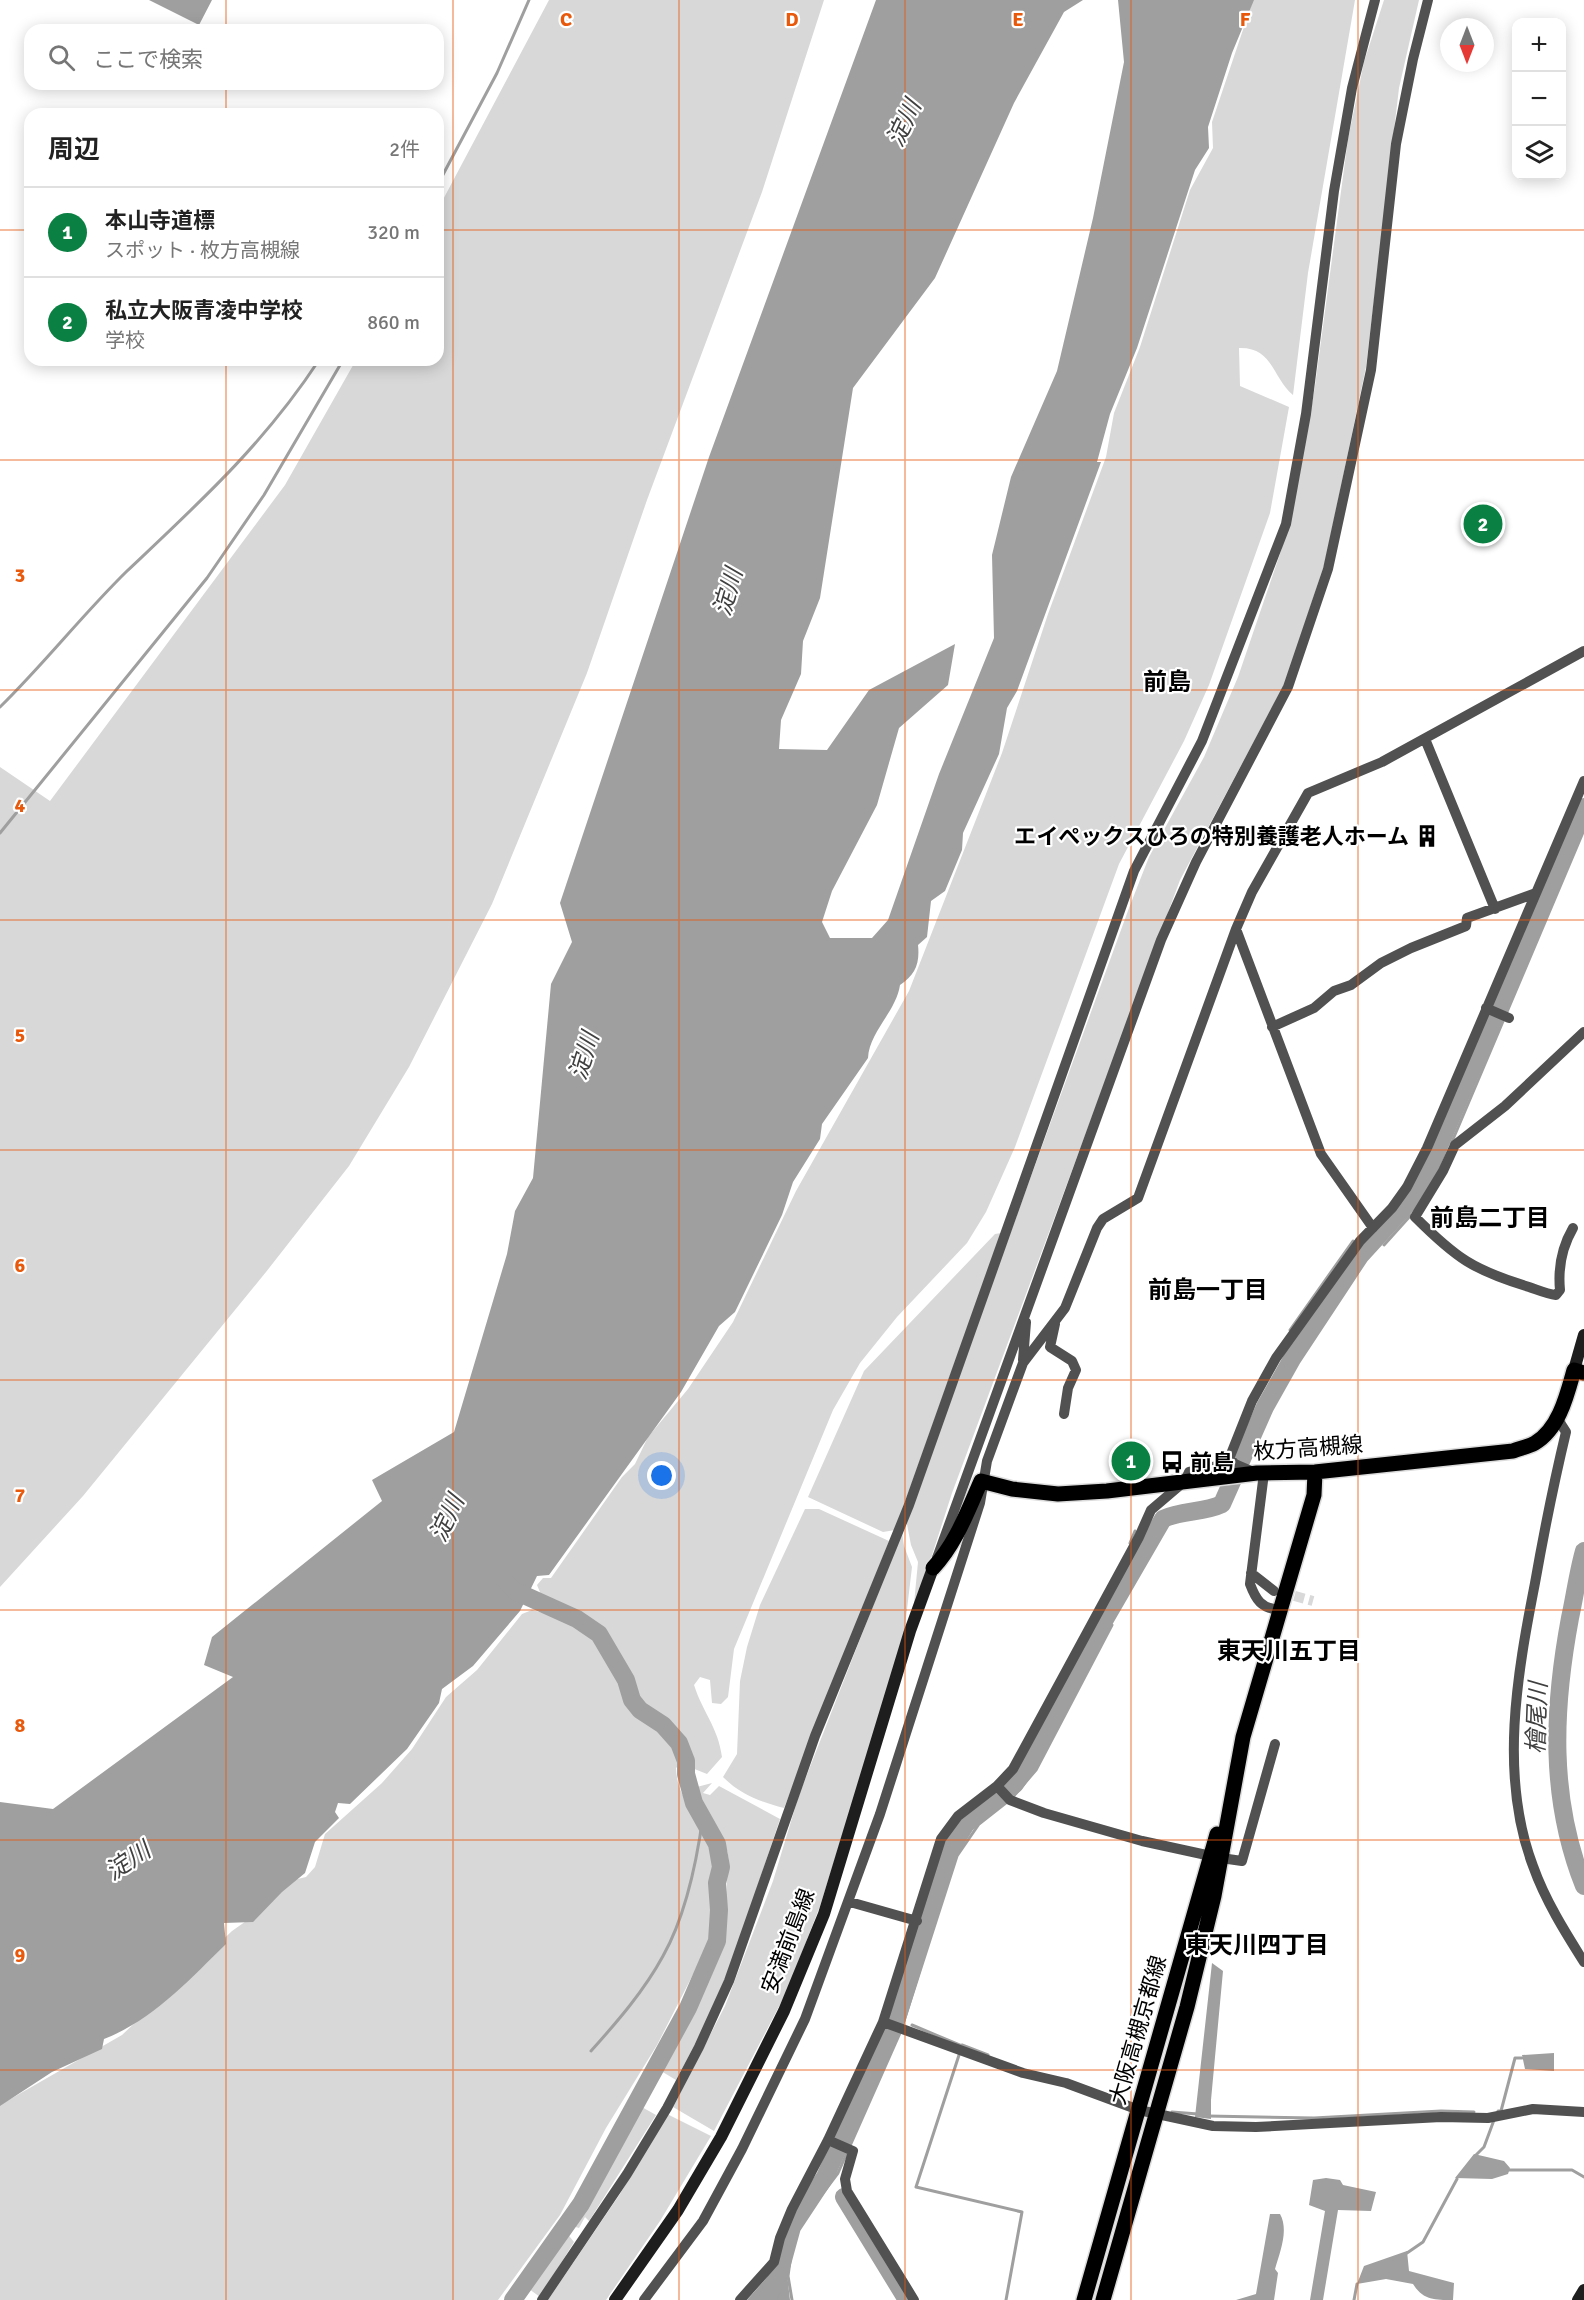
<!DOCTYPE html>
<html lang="ja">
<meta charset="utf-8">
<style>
:root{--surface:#fff;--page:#f6f6f6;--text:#222;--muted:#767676;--line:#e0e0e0;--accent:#0b8043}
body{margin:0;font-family:Signika,"Noto Sans JP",sans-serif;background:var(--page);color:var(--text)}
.controls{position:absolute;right:18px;top:18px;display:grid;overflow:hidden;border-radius:12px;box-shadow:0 3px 15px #0003}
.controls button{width:54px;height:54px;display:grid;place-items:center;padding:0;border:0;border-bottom:2px solid var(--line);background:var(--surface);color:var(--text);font:30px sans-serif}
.compass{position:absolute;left:1440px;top:18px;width:54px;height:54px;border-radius:50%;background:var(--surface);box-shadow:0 3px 15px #0003;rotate:180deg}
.you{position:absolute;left:662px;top:1476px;width:21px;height:21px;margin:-15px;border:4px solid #fff;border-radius:50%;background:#1a73e8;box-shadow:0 0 0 9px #1a73e833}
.badge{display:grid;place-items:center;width:39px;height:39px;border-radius:50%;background:var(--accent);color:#fff;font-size:20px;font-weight:700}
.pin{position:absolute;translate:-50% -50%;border:3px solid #fff;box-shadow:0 2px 6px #0006}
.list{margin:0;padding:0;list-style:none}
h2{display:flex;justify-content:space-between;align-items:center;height:78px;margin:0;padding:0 24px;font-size:26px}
h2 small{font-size:20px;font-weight:400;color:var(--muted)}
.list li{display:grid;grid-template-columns:39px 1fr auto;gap:18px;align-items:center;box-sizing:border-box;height:90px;padding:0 24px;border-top:2px solid var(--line)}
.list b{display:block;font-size:22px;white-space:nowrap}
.list p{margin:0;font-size:20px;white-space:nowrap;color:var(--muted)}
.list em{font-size:20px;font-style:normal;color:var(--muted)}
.icon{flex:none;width:33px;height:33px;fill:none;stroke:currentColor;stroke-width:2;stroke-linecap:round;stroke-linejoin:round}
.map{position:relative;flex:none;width:1584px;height:2300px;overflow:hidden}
.search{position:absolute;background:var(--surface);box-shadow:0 3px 15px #0003;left:24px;top:24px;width:420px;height:66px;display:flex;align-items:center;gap:15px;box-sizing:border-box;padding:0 21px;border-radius:18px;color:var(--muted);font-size:22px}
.panel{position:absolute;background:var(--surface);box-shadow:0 3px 15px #0003;left:24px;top:108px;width:420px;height:258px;border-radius:18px}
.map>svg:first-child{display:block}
.green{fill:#d8d8d8}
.water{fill:#9f9f9f}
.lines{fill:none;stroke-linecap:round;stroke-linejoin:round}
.stream{stroke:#9f9f9f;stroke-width:3}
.river{stroke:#9f9f9f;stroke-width:18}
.street-tunnel{stroke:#d9d9d9;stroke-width:10;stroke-dasharray:10 5;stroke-linecap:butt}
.primary-casing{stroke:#dbdbdb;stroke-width:18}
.street{stroke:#515151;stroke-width:10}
.secondary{stroke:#1e1e1e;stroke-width:12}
.primary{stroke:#000;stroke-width:15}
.grid{fill:none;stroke:#e8590c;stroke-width:1.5;stroke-opacity:0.55}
.labels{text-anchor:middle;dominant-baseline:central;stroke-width:4.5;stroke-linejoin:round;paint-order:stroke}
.poi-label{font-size:22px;font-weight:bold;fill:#000;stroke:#fff;text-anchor:end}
.street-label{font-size:22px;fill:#000;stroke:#fff}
.water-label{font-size:24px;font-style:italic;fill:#404040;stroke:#fff}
.neighbourhood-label{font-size:24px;font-weight:bold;fill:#000;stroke:#fff}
.grid-label{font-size:20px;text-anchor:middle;font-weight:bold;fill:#e8590c;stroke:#fff;stroke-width:4.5;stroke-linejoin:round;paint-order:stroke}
</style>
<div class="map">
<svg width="1584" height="2300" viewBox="0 0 1584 2300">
<rect width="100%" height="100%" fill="#fff"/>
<path class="green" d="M549,0h275l-62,192 -115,308 -60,173 -95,231 -83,163 -60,99 -83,106 -183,224 -83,91v-820l50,34 235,-316 71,-125h82v-151z
M1253,0h102l-47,273 -15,122c-21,-18 -20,-48 -54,-47l1,38 49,21 -19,106 -61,172 -25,56 -65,123 -104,283 -29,65 -19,31 -70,74 -37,46 -27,47 -99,239 -6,48 -7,7 -9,-1 -2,-23 -10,-3 -6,8c9,28 24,42 28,72l-15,17 -15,-6 -4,-23 -52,-49 -25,-54 -17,-19 -34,-17 -4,-6 -14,-3 -5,-12 6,-7h8l71,-101 13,-13 13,-27 40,-48 45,-67 63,-131 113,-200 93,-238 46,-139 58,-157 8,-44 26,-66 50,-157 23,-42 -1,-26z
M1384,0h35l-20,88 -33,279 -41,195 -39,119 -106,199 -228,613 -39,121 5,-52 -7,-17 -5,-26 223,-611 20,-51 55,-100 34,-80 43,-126 18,-73 16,-92 33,-247 16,-77z
M1001,1233l-106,297 -12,2 -75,-35 56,-126 131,-137z
M805,1509h14l70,32 -105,267c-25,-7 -43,-13 -61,-31l14,-23 3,-73 7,-34 13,-42z
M902,1532l2,14 8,21 -9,76 -83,263 -33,85 -73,140 -41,-24 52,-101 48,-125 26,-86z
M532,1610l28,7 30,16 28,40 5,22 11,19 15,11 14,4 10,12 9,21 -6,6c1,30 19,42 32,65 5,8 8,18 11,27l-7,24 1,51 -56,110 -51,83 -46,87 -62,85h-498v-195l122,-70 110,-104 17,-12 32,-36 25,-6 9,-10 10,-33 57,-51 30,-34 34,-52 31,-27 45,-56z
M712,1783l-9,10 7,2 9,-9 61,33 -49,146 -26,60 -29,55 -15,-9c32,-63 63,-116 66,-189 0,-10 3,-23 0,-32 -7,-21 -20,-38 -35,-53l1,-9z
M640,2106l16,9 -67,106 -4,-4 -6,11 -7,-2z
M667,2114l44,22 -51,85 -54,79h-58l72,-106z
M566,2232l8,10 -34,55 -15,-11z"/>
<path class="water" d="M149,0h63l-13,25z
M876,0h207l-19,12 -50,91 -79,175 -82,110 -33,210 -17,43 -2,33 -20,46 -2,29 48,1 42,-60 86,-46 -7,41 -49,43 -22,77 -45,86 -10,31 8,16h42l16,-18 51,-146 55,-136 -2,-83 19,-78 46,-106 36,-153 31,-156 -6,-62h136l-22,53 -24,74 1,21 -14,22 -58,178 -27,66 -13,48h4l-84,229 -10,17 -8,46 -36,79 -1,17 -17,41 -14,10 -4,36 -9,8c2,19 -3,30 -18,40 -4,27 -31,47 -32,73l-46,66 -2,15 -27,43 -11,33 -47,97 -16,14 -38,66 -132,183 -12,1 -17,35 -47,55 -31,23 -3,14 -32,46 -57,55 -12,-1 -3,9 4,6 -24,24 -10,31 -23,19 -29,30 -29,1 2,21c-37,36 -73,76 -122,95l-2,10 -50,23 -52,34v-304l53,7 180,-132 -29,-12 8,-28 170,-136 -10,-21 82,-48 53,-178 8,-43 18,-33 18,-194 21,-42 -12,-39 149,-446z
M1212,1963l11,8 -12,129v19l-16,-2z
M1554,2053v18l-29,-2 -3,-14z
M1474,2154l30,7 6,7 -2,6 -16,5 -37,-1z
M1326,2178l14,2 3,5 33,7 -5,19 -33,-1 -15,90h-13l15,-89 -16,-6 4,-25z
M1270,2214h10c9,16 0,38 -5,55l3,4 -4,27h-38l20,-6z
M1407,2251l2,20 45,12 -1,17c-19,0 -30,0 -40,-16l-27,-5 -29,5 7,-18z
M778,2265h8l4,35h-43z"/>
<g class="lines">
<path class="stream" d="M438,184l59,-111 32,-73
M0,707c44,-43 83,-93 127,-136 72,-68 137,-127 192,-211
M0,833l207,-255 57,-83 79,-135
M1451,1144l133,-314
M1384,1245l27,-30
M1290,1330l63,-89
M1130,1543l5,-12
M1012,1798l24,-28 76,-145
M912,2025l50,21
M962,2045l26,10
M591,2051c26,-29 53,-60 72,-95 22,-39 34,-96 40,-140
M960,2052l-44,135 106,25 -16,88
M1498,2111h3l14,-53h7
M1172,2112l26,2
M1208,2116l106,2 127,-7 33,1
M1476,2155l8,-8 10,-27
M1509,2170h63l12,7
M1407,2253l16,-11 34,-63
M792,2300l-4,-24 5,-37 5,-13 40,-53 62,-140 57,-177 22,-32 28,-22
M1354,2300l3,-16"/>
<path class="river" d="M1584,1551c-6,21 -9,44 -14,67 -17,91 -21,180 14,268
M507,1583l8,8 62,28 22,15 27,46 6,20 8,10 23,15 16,18 7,18v13l8,29 23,41 4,23 -4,16 2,27 -2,31 -29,67 -107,196 -68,96
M844,2197l63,103
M767,2300l14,-33 11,-40 33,-50 72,-159 51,-165 18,-29 49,-40 13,-19 65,-125 70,-121c19,-9 40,-6 59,-15l43,-97 27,-48 68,-103 53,-58 15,-26 156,-365"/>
<path class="street-tunnel" d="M1280,1592l33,9"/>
<g class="primary-casing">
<path id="primary" d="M933,1568c23,-24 35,-58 48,-87l31,8 46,5 49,-3 150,-18 58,-1 198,-21c7,-3 15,-4 22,-8 24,-14 32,-48 39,-73l10,3
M1084,2300l133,-466
M1103,2300l84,-293 27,-111 29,-159 71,-242 1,-23"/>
</g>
<path class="street" d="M1425,739l70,170
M1236,929l85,225 52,74
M1486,1008l23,10
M1272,1027l42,-19 20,-17 17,-6 30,-22 30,-15 55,-22 1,-8 69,-25
M1573,1228c-11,19 -15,41 -13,62l-4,5c-9,-1 -18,-5 -27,-8 -56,-17 -73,-29 -114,-70l28,-46 12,-26 50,-39 79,-74
M1055,1324l-5,23 22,14 4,9 -8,18 -4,26
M1023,1360l3,-38
M1557,1418l9,14c-12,50 -22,100 -31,151 -18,92 -36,193 -2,283 12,34 32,66 51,96
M1230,1459l5,5 21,9
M1264,1473l-14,111c6,16 11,24 29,26
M937,1558l224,-618 35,-78 92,-175 40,-118 43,-199 25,-226 17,-85 15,-59
M1251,1573l23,18
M997,1786l13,14 34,13 98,28 69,15
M1221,1858l21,3 33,-117
M850,1902l67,19
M883,2022l140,51 43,10 73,27 74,16 43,1 185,-10 47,1 45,-9 51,3
M828,2140l25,11 -8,28 2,12 67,109
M542,2300l85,-126 40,-66 32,-61 30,-66 86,-245 94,-231 225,-634 68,-130 84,-217 20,-110 28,-223 18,-103 23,-88
M644,2300l59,-79 39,-72 63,-130 75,-205 100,-311 7,-42 36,-98 42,-55 32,-80 6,-9 35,-21 98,-269 16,-37 56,-99 74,-31 202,-111
M740,2300l34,-38 6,-24 12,-29 36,-69 55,-118 58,-183 17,-23 39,-30 16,-17 126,-232 12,-27 34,-29 4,-9 38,-8 25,-63 24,-43 84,-117 32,-33 15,-21 20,-39 157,-367"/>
<path class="secondary" d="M1574,1370l10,-35
M615,2300l63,-90 43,-73 63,-126 40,-97 86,-283 23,-63
M1578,2300l6,-10"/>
<use href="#primary" class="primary"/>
</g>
<path class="grid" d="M226,0v30M453,0v2300M679,0v2300M905,0v2300M1131,0v2300M1358,0v2300M226,84v30M0,230h30M438,230h1146M226,360v1940M0,460h1584M0,690h1584M0,920h1584M0,1150h1584M0,1380h1584M0,1610h1584M0,1840h1584M0,2070h1584"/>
<defs>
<g id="building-bare" transform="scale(1.8)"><path d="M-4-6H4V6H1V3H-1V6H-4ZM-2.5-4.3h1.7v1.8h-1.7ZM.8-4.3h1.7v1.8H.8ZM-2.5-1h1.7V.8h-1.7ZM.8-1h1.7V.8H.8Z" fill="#000" stroke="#fff" stroke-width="2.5" paint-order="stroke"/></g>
<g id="bus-bare" transform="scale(1.8)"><path d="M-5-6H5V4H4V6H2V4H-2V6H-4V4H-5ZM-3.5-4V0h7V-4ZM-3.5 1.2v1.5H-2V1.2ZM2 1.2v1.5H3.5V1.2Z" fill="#000" stroke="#fff" stroke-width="2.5" paint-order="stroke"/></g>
</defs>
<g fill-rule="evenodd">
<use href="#building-bare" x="1427" y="836"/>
<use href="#bus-bare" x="1172" y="1462"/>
</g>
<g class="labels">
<g class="poi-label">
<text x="1409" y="836">エイぺックスひろの特別養護老人ホーム</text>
<text x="1190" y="1462" text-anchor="start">前島</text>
</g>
<g class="street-label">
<text transform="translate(1308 1448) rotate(-4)">枚方高槻線</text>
<text transform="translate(788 1941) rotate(-69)">安満前島線</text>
<text transform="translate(1138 2030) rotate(-74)">大阪高槻京都線</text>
</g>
<g class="water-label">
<text transform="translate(904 123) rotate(-65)">淀川</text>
<text transform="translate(728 592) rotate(-74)">淀川</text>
<text transform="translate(584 1056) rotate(-73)">淀川</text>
<text transform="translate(447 1518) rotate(-65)">淀川</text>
<text transform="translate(1537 1718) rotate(-88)">檜尾川</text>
<text transform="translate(128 1861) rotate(-34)">淀川</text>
</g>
<g class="neighbourhood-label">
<text x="1167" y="682">前島</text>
<text x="1490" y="1218">前島二丁目</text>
<text x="1208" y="1290">前島一丁目</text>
<text x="1289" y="1651">東天川五丁目</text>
<text x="1257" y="1945">東天川四丁目</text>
</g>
</g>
<g class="grid-label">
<text x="566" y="26">C</text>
<text x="792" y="26">D</text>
<text x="1018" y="26">E</text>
<text x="1245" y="26">F</text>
<text x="20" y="582">3</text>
<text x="20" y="812">4</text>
<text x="20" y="1042">5</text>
<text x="20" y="1272">6</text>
<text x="20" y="1502">7</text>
<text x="20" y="1732">8</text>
<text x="20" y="1962">9</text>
</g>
</svg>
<div class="controls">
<button>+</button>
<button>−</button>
<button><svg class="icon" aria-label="layers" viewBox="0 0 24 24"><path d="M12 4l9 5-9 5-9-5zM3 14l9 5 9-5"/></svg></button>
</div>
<svg class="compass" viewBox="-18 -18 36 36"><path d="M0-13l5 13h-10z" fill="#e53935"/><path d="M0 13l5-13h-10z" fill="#767676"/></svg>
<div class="you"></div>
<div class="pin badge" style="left:1131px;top:1461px">1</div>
<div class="pin badge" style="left:1483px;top:524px">2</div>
<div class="search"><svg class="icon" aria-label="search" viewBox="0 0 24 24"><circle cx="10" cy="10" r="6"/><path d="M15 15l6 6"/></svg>ここで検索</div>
<section class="panel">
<h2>周辺<small>2件</small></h2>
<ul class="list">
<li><span class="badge">1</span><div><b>本山寺道標</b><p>スポット · 枚方高槻線</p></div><em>320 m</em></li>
<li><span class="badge">2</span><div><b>私立大阪青凌中学校</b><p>学校</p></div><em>860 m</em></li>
</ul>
</section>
</div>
